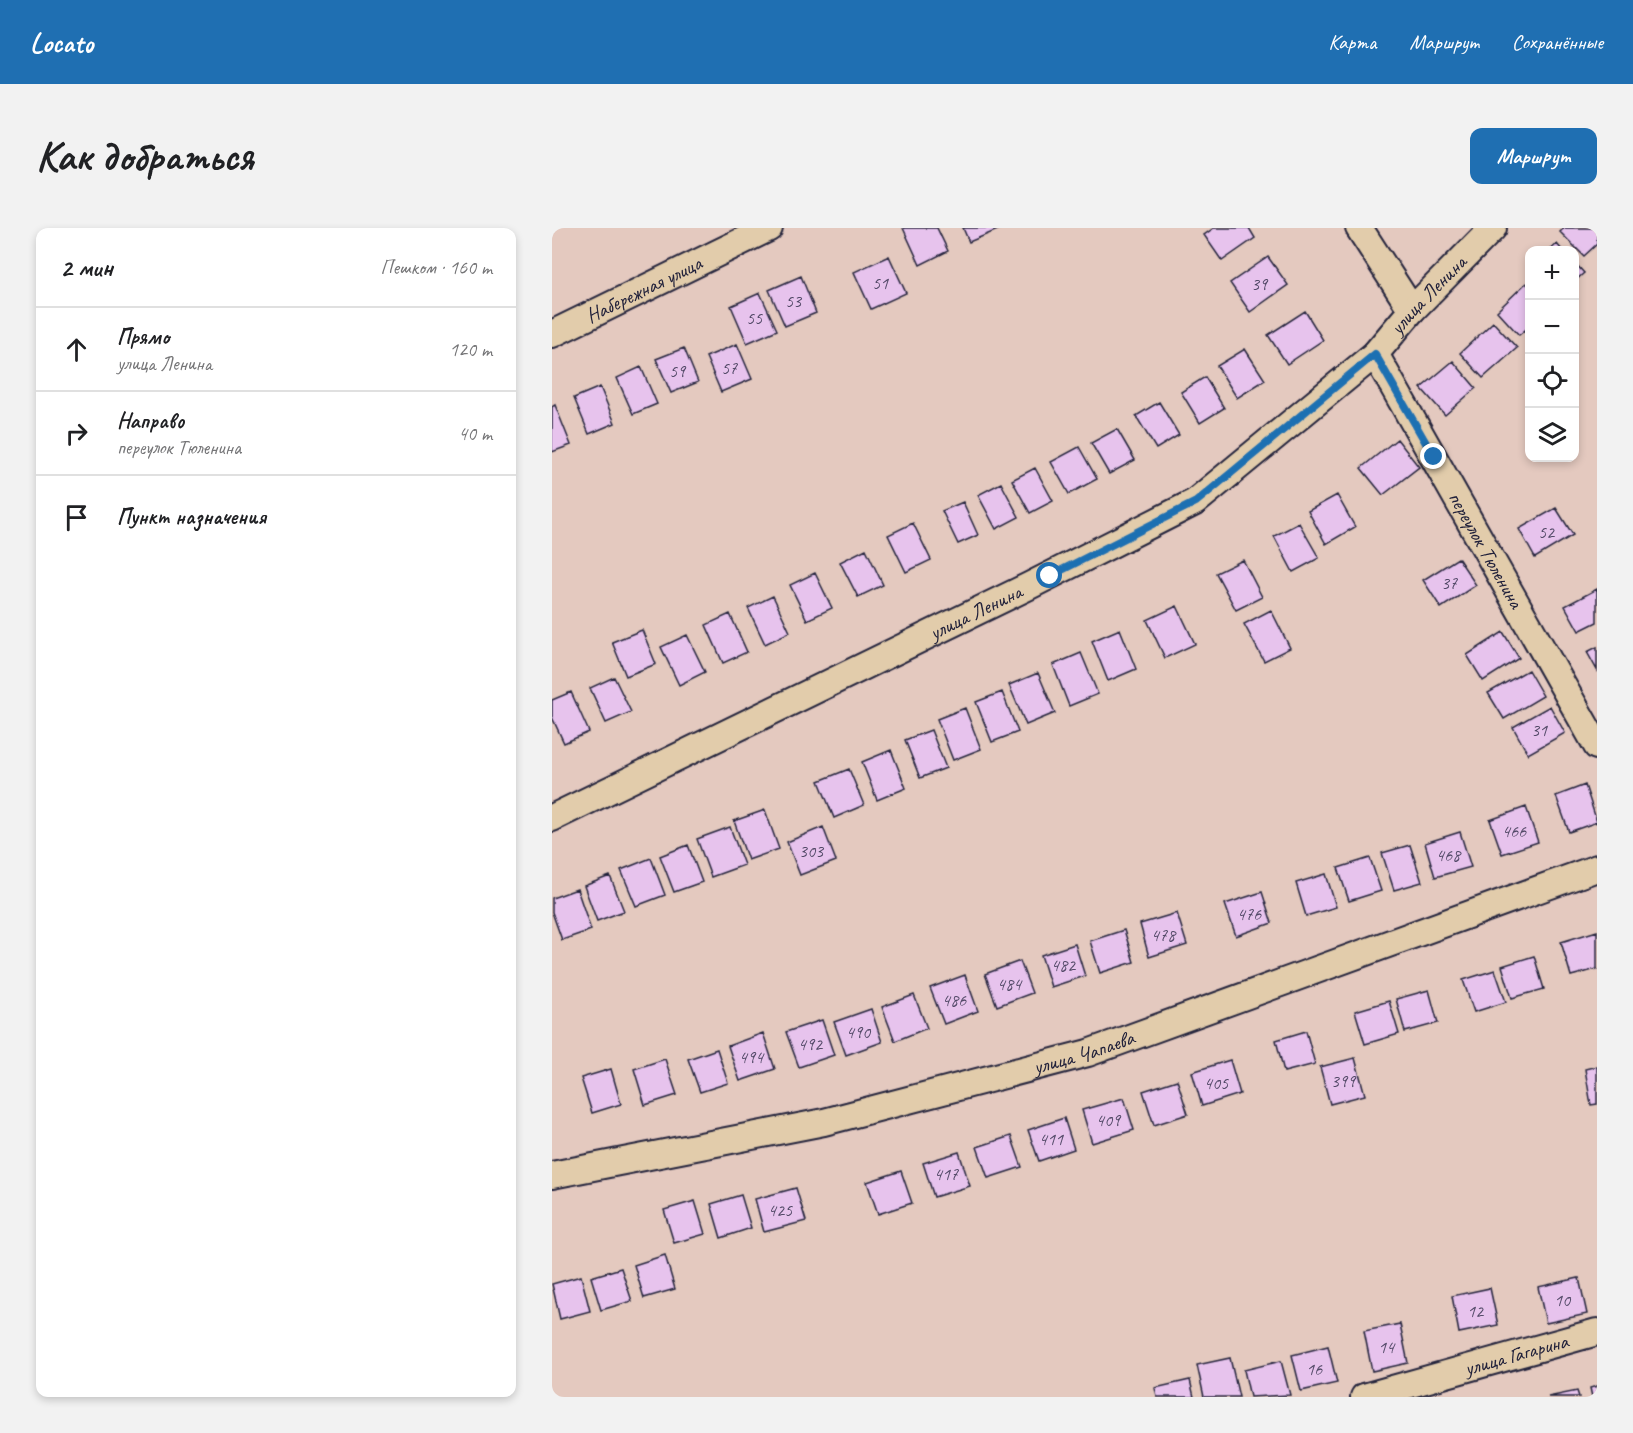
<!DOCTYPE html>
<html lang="ru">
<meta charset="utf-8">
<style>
:root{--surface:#fff;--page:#f2f2f2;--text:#202124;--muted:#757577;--line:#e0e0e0;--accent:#1f6fb2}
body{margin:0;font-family:Caveat,sans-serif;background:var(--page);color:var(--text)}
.controls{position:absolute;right:18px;top:18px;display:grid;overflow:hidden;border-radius:12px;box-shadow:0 3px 9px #0003}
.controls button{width:54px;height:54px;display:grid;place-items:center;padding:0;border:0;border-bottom:2px solid var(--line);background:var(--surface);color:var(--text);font:30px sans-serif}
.stop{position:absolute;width:18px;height:18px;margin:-14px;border:4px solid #1f6fb2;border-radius:50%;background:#fff}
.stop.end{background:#1f6fb2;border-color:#fff;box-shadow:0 2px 6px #0008}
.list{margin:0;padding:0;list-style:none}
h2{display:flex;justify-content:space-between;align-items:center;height:78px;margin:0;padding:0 24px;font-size:26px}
h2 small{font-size:20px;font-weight:400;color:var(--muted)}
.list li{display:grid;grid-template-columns:39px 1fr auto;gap:18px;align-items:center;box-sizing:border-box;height:84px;padding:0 24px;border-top:2px solid var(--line)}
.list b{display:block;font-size:22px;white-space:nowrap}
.list p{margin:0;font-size:20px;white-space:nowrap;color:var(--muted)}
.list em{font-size:20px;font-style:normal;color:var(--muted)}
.icon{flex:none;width:33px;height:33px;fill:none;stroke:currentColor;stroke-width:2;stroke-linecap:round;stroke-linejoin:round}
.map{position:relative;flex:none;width:1045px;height:1169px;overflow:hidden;border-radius:12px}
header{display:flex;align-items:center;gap:36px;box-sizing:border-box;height:84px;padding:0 30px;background:var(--accent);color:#fff}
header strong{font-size:28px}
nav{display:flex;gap:33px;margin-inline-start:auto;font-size:21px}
.intro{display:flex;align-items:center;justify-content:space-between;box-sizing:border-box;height:144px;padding:0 36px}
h1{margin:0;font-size:42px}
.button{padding:15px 27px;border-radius:12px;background:var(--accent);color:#fff;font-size:21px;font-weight:700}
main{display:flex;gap:36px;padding:0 36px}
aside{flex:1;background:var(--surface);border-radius:12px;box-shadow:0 3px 9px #0003}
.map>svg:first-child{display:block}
.building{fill:#e7c3ed;stroke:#22223b;stroke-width:1.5}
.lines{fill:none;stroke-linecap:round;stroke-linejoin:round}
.street-casing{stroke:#22223b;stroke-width:30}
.street{stroke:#e2ccab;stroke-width:26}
.route{stroke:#1f6fb2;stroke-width:8}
.labels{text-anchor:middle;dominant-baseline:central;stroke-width:6;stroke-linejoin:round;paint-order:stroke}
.number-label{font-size:18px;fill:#534a68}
.street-label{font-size:21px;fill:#22223b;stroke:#e2ccab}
</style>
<header>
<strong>Locato</strong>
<nav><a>Карта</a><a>Маршрут</a><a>Сохранённые</a></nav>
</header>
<div class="intro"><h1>Как добраться</h1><a class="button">Маршрут</a></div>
<main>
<aside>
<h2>2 мин<small>Пешком · 160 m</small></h2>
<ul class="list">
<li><svg class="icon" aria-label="ahead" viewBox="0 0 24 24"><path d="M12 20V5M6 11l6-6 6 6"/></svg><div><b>Прямо</b><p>улица Ленина</p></div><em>120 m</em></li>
<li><svg class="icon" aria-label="right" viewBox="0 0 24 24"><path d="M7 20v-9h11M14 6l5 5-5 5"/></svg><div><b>Направо</b><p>переулок Тюленина</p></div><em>40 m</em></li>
<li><svg class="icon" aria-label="arrive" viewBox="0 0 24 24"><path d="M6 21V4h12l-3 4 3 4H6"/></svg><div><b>Пункт назначения</b></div></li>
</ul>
</aside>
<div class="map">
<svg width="1045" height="1169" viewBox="0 0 1045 1169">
<rect width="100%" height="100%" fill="#e4c9bf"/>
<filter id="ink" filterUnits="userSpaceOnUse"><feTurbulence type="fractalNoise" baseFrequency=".0167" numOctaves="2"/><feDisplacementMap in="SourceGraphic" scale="12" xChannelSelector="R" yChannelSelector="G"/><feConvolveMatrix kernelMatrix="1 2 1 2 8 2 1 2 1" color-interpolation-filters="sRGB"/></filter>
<g filter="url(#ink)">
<path class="building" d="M351,0h34l11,23 -28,14z
M411,0h36l1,1 -31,13z
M662,0h35l6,10 -33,23 -18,-26z
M1012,0h33v16l-13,12 -24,-24z
M1005,16l5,6h-12z
M337,28l17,37 -35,16 -17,-37z
M716,29l20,28 -38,27 -20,-29z
M1023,35l9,10 -9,8z
M249,48l15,37 -31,13 -16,-36z
M974,55l4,4v39l-11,9 -22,-24z
M208,65l17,37 -30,13 -16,-37z
M753,83l18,29 -36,24 -19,-29z
M941,94l24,26 -34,30 -23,-25z
M185,116l15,35 -31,13 -15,-35z
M132,120l14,34 -27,11 -15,-34z
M693,121l20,31 -28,18 -20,-32z
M901,133l23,27 -31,27 -24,-27z
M89,139l16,37 -24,10 -16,-36z
M653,149l19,31 -24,15 -19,-31z
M48,159l15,36 -26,11 -15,-36z
M607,174l20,33 -23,14 -20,-33z
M3,177l16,40 -19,7v-45z
M565,201l18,31 -26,14 -18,-31z
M845,211l22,28 -36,28 -22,-27z
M527,219l18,32 -28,15 -18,-32z
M483,240l18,33 -23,12 -18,-33z
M449,255l18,34 -23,12 -18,-34z
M785,267l18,32 -29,17 -18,-33z
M411,274l15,33 -20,9 -16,-33z
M1004,280l17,27 -38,23 -16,-29z
M361,295l18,37 -25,12 -18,-37z
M747,295l20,35 -26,14 -19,-36z
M314,321l17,36 -25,12 -18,-35z
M906,330l18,27 -35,23 -18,-28z
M691,332l19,37 -26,13 -20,-37z
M263,345l17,35 -25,12 -17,-35z
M1045,361v33l-18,9 -14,-25z
M221,368l17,36 -25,12 -17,-36z
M625,378l18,38 -30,14 -18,-38z
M719,382l19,38 -26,13 -20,-37z
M178,386l17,38 -24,11 -17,-38z
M568,401l16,40 -28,12 -16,-40z
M90,402l14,34 -30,12 -14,-34z
M951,404l16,26 -36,23 -16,-26z
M135,407l18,37 -26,13 -18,-38z
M1045,419v23l-10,-18z
M529,425l17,41 -29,12 -16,-41z
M976,442l15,26 -39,23 -16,-26z
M486,445l17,40 -29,12 -17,-40z
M62,449l17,35 -25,11 -16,-35z
M19,464l18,40 -25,11 -12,-26v-17z
M450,464l16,40 -26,10 -16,-40z
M998,478l15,27 -37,21 -15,-27z
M413,480l16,41 -28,11 -16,-41z
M379,502l15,38 -26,10 -15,-38z
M339,522l15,38 -29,12 -15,-38z
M297,541l15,36 -30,13 -15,-37z
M1033,557l12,37 -28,10 -13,-36z
M974,579l12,35 -36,12 -12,-34z
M213,582l14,39 -31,11 -14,-39z
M178,599l14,38 -33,12 -14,-38z
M271,599l13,34 -36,14 -13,-33z
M908,604l11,35 -36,10 -10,-34z
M136,617l14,37 -28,10 -14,-36z
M858,617l12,37 -28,8 -12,-37z
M99,630l14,37 -29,11 -15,-36z
M818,630l11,33 -32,10 -11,-33z
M774,646l10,33 -30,9 -10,-33z
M58,648l14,35 -27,10 -13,-35z
M25,661l14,41 -29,10 -10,-28v-14z
M710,664l10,31 -36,13 -11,-32z
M625,685l10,32 -38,12 -9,-33z
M572,702l10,32 -34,11 -10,-32z
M1045,703v38l-26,7 -10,-34z
M523,716l10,32 -34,11 -10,-32z
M982,728l10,33 -32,9 -10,-32z
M468,733l12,32 -35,13 -12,-32z
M943,742l11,32 -32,10 -11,-32z
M413,747l13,36 -34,13 -14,-36z
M877,762l9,33 -33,9 -9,-33z
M362,767l13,33 -32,13 -13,-34z
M837,773l10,33 -34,10 -10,-33z
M319,781l11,33 -36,13 -12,-33z
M270,792l12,35 -35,12 -13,-35z
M754,803l9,33 -31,8 -8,-32z
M211,805l12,36 -35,12 -12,-35z
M165,821l11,34 -28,9 -12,-33z
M803,830l10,37 -35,9 -10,-37z
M113,831l12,36 -32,10 -11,-36z
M678,832l10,34 -38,12 -10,-34z
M1045,838v38l-6,1 -6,-36z
M59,841l10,35 -29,9 -11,-35z
M625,852l11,34 -34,11 -11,-34z
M572,870l10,32 -42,13 -10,-33z
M512,890l10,31 -35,12 -11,-31z
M459,908l11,31 -34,11 -11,-31z
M407,924l11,34 -36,11 -11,-34z
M349,943l11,32 -34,11 -11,-32z
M244,960l10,33 -42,11 -9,-33z
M189,967l10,33 -30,10 -10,-34z
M143,973l10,33 -31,9 -10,-33z
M113,1027l10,34 -31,9 -10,-33z
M69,1040l11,33 -31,9 -10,-33z
M29,1048l9,35 -30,8 -8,-35z
M1027,1050l8,36 -41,9 -8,-36z
M938,1060l8,37 -39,8 -7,-37z
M848,1096l8,39 -36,8 -8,-40z
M776,1118l9,37 -36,8 -9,-36z
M678,1130l9,39h-35l-7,-32z
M729,1133l9,34 -40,2 -6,-27z
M638,1152l4,17h-37l-2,-9z
M1045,1158v11h-5l-2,-9z
M1025,1163l2,6h-31z"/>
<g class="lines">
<g class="street-casing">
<g id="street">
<path d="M807,0l53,82"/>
<path id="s1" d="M0,106l217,-106"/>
<path id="s2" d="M823,126l222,392"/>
<path id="s3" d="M0,590l477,-232 166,-84 180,-148 37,-44 81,-82"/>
<path id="s4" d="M0,947l272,-53 264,-69 509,-185"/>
<path id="s5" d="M812,1169l233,-65"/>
</g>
</g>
<use href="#street" class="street"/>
</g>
</g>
<g class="lines" filter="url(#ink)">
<path class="route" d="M498,348l146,-74 179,-148 59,103"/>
</g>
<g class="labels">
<g class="number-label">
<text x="328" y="55">51</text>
<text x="707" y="56">39</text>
<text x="241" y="73">53</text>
<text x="202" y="90">55</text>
<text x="177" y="140">57</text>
<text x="125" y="143">59</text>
<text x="994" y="304">52</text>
<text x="897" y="355">37</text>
<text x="987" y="502">31</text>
<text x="962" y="603">466</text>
<text x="259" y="623">303</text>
<text x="896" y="627">468</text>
<text x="697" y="686">476</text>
<text x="611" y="707">478</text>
<text x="511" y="737">482</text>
<text x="457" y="756">484</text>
<text x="402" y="772">486</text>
<text x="306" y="804">490</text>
<text x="258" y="816">492</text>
<text x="199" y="829">494</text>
<text x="791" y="853">399</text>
<text x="664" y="855">405</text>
<text x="556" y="892">409</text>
<text x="499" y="911">411</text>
<text x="394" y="946">417</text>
<text x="228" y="982">425</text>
<text x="1010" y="1072">10</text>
<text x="923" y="1083">12</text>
<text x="834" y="1119">14</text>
<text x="762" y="1141">16</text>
</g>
<g class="street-label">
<text stroke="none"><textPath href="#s1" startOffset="102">Набережная улица</textPath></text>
<text stroke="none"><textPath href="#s3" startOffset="1029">улица Ленина</textPath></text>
<text stroke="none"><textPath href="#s2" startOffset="225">переулок Тюленина</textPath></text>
<text stroke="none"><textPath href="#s3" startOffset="471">улица Ленина</textPath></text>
<text stroke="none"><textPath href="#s4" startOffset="546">улица Чапаева</textPath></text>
<text stroke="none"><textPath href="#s5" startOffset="158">улица Гагарина</textPath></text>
</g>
</g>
</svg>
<div class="controls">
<button>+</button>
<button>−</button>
<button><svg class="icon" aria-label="locate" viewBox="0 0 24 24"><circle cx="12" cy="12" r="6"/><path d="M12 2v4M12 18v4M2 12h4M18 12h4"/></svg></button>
<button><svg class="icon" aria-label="layers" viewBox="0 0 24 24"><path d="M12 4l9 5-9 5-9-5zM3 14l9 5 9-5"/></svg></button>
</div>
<div class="stop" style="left:498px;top:348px"></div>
<div class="stop end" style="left:882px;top:229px"></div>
</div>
</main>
